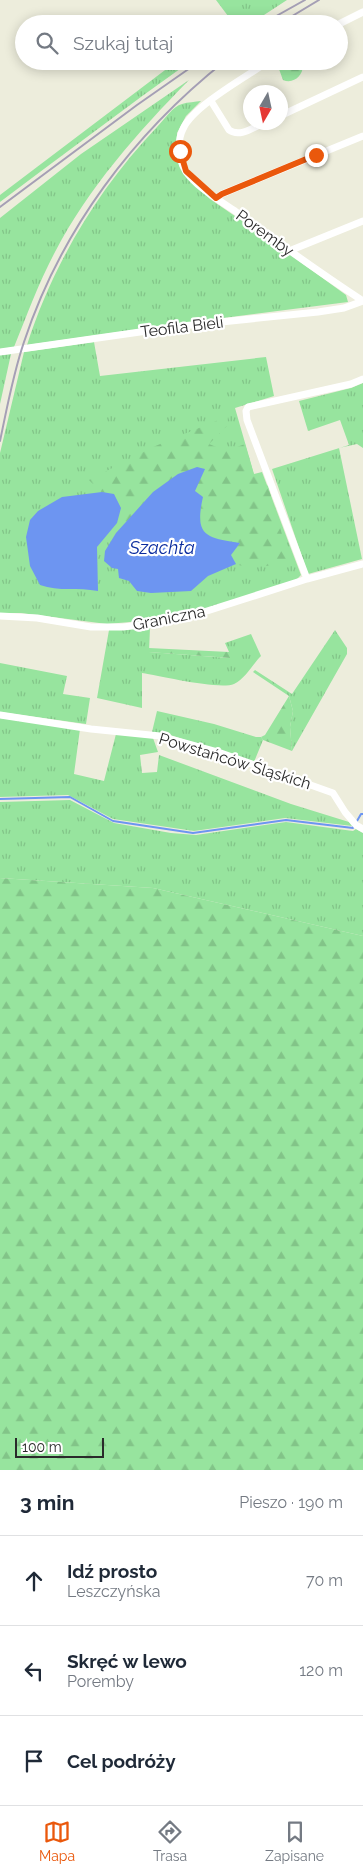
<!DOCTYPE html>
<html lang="pl">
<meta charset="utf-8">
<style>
:root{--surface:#fff;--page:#f6f6f7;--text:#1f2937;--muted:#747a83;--line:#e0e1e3;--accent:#ea580c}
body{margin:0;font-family:Raleway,sans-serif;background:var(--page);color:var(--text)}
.compass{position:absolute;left:243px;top:85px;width:45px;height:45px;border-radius:50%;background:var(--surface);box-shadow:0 2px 12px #0003;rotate:189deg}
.scale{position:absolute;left:15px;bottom:12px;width:89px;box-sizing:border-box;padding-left:5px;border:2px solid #2a2a2a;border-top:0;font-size:14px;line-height:18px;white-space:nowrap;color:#2a2a2a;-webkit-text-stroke:4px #fff;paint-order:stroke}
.stop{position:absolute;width:15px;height:15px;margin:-11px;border:4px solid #ea580c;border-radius:50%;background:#fff}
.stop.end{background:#ea580c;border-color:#fff;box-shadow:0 1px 5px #0008}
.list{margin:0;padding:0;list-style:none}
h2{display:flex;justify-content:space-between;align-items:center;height:65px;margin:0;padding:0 20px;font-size:21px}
h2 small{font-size:16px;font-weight:400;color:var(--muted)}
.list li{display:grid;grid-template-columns:32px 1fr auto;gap:15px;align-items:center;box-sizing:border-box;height:90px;padding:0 20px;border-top:1px solid var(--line)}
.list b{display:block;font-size:19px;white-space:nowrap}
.list p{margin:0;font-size:16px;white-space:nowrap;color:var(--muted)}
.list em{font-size:16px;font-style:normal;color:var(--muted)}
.icon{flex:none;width:28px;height:28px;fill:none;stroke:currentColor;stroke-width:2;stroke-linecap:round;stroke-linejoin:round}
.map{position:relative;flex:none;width:363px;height:1470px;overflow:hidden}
.search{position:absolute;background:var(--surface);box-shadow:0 2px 12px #0003;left:15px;right:15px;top:15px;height:55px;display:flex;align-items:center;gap:12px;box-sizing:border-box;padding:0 18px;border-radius:28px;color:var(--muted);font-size:19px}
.sheet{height:335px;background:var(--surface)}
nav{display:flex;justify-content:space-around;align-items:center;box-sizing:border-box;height:70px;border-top:1px solid var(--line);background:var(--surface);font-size:14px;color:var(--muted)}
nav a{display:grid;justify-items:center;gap:2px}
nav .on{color:var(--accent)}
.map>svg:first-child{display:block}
.grass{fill:url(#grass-tufts)}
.forest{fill:url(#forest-firs)}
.water{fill:#6d95f1}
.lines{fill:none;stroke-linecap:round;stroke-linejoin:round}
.stream{stroke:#6d95f1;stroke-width:2}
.minor{stroke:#fff;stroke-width:7}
.rail{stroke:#a59fb5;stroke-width:2}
.route{stroke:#ea580c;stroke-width:6}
.labels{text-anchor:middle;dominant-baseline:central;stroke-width:4.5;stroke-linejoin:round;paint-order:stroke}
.street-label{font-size:16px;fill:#2a2a2a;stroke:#fff}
.water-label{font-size:18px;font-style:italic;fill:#0b2c9e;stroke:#fff}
</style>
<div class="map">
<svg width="363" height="1470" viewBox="0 0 363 1470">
<defs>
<pattern id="grass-tufts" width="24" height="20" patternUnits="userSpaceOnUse" patternTransform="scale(1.25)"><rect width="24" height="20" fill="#97e49e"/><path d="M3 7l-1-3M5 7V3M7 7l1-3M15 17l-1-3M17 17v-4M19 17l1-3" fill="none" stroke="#82c488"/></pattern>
<pattern id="forest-firs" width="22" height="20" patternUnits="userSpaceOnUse" patternTransform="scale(1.25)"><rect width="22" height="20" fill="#97e49e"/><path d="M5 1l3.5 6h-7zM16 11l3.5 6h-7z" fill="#82c488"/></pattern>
</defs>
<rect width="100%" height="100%" fill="#ededdc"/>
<path class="grass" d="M216,0h71l-37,24h-23l4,-4z
M177,61h14c-65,46 -128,94 -191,141v-7z
M189,80c-51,52 -100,107 -134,172 -16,30 -28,63 -41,95l-14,2v-131l81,-64z
M201,101l-15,15 -9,17v21l6,20 27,25 60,41 76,55 2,7 -187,24 -134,19c26,-81 71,-156 130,-218 7,-7 16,-21 25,-23 6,-2 13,-2 19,-3z
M94,342l6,34 166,-19 8,39 -39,12 19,66 8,-2 39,103 -5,5 -120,38 -69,6 -86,-11h-21v-160l24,-101z
M11,354l-11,50v-49z
M363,383v65l-6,-4 -18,4 23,111 -54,15 -36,-105 77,-24 -9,-25 -32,11 -9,-30 52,-13z
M150,628l-1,24 80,6v-6l-4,-9 26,-9 10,22c-8,8 -16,23 -27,28 -15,6 -73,-8 -92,-11v35l-45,-10 12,-68z
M335,630l12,18v6l-55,97 -2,-24 3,-16 -4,-15 -36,-24 2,-2 37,24z
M0,663l67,13 -4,18 27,4 -4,26 -86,-12z
M157,711l57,13 42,13h5l2,3 -9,22 -84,-27 -18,-3z
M0,718l80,11 -6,45 30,7 12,-47 37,4 5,14 -18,3 2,18 15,-1 2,-17 132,49 58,18 3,4 -67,-8 -91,13 -81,-12 -45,-24 -68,2z
M70,800l44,23 57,10 25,2 90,-13 67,9 3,-2 7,4v103l-210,-48 -153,-10v-76z"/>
<path class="forest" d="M276,61h26c4,12 -7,24 -19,19z
M228,416l-1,10 -18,18 17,7 19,-7 9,31 14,11 20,69 -4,9 -36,4 -12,-4 -5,-9 9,-12c-33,-6 -46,-8 -37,-46l-9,-6 5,-24c-38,13 -51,31 -77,60l-5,-4 4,-15 -7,-13 -13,-3 -12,-12 64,-33z
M149,648l80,4 1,6 -82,-6z
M289,696l4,15 -3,16 2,24 -29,-11 -2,-3 4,-2z
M0,878l153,10 210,48v534h-363z"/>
<path class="water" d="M197,467l8,2 -10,22 8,6c-9,39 3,41 37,46l-9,12 5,9 -28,12 -17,15 -40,2 -14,-2 -8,-10 -10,-3 -1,-9 -6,-1 -8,-7 1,-10 11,-18 37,-41 25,-18z
M102,492l12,2 7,14 -4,15 -20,24 1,44c-20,-4 -39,1 -58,-6l-10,-19 -4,-29 4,-17 8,-9 24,-14z"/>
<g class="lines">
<path class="stream" d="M0,799l70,-2 43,24 80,12 93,-13 67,8 1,-3
M357,821l4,-7h2"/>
<path class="minor" d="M339,24l24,-12
M269,61c-23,16 -76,45 -86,68 -6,12 -5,29 2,41 11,17 34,30 50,41 42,31 84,61 128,90
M211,101l18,29c11,8 25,-3 36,-8
M280,116l83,-39
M217,198l5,-4 141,-58
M289,251l74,-30
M0,352l182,-26 136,-14 26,-4 19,-7
M307,579l-60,-159 -1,-9 2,-4 103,-23 12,-5
M0,616l37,2 54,9h32l35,-4 24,-4 125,-40 56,-15
M0,715l91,14 69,7 58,16 115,41 12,19 11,13 7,4"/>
<path class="rail" d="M262,24l43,-24
M279,24l40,-24
M0,207l137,-102 63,-44
M0,441c7,-33 13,-67 24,-99 37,-112 109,-208 201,-281"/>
</g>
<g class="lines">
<path class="route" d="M180,151l6,20 30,27 6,-4 94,-39"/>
</g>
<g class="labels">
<g class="street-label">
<text transform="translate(265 233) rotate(36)">Poremby</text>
<text transform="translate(182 327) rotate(-7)">Teofila Bieli</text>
<text transform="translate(169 618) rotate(-11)">Graniczna</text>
<text transform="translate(235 761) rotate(17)">Powstańców Śląskich</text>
</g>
<g class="water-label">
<text x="162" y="547">Szachta</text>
</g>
</g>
</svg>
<svg class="compass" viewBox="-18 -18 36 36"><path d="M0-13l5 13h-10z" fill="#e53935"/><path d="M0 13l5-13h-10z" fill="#747a83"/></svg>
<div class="scale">100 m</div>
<div class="stop" style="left:180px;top:151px"></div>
<div class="stop end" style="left:316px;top:155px"></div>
<div class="search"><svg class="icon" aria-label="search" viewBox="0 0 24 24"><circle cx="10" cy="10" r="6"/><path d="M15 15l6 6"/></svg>Szukaj tutaj</div>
</div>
<section class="sheet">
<h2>3 min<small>Pieszo · 190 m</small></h2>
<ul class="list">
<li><svg class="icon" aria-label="ahead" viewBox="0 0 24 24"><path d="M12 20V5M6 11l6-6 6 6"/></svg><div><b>Idź prosto</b><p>Leszczyńska</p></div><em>70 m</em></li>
<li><svg class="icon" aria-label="left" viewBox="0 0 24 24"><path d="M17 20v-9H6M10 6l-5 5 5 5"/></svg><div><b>Skręć w lewo</b><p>Poremby</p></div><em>120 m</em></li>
<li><svg class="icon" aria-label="arrive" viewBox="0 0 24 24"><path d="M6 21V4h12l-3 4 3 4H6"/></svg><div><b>Cel podróży</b></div></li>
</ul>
</section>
<nav>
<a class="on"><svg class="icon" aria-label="map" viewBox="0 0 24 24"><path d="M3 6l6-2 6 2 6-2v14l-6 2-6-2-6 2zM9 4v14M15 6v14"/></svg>Mapa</a>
<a><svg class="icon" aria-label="directions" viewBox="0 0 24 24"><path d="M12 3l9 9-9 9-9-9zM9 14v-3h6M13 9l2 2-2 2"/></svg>Trasa</a>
<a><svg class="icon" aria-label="saved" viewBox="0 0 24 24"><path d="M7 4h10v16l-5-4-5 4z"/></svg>Zapisane</a>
</nav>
